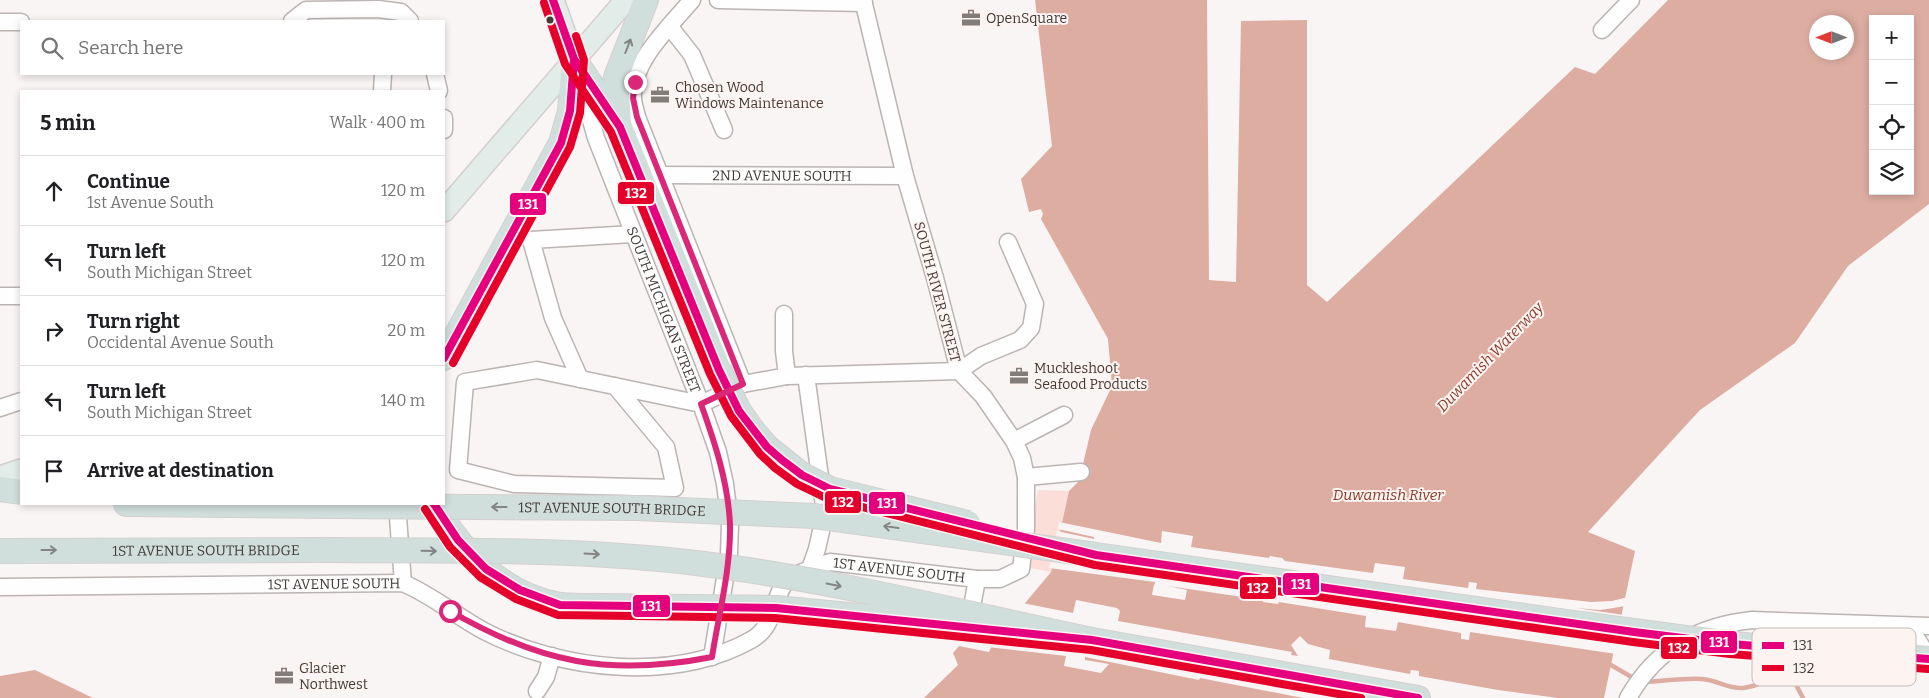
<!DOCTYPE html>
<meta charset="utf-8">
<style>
:root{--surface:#fff;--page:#f2f2f2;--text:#202124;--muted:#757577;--line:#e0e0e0}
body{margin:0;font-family:Bitter,serif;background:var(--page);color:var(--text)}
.controls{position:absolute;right:15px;top:15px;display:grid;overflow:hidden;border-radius:0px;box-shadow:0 2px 8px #0003}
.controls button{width:45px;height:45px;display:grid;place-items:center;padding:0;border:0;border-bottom:1px solid var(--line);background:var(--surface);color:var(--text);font:25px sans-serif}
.compass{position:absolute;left:1809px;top:15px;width:45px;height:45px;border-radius:50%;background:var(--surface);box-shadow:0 2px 8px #0003;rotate:270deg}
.stop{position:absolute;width:15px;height:15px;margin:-11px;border:4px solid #db2777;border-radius:50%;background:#fff}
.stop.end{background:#db2777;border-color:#fff;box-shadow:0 1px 5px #0008}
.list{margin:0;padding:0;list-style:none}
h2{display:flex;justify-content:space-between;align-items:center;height:65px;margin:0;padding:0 20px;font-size:21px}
h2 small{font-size:16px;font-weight:400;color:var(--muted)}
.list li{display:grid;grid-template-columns:32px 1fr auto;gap:15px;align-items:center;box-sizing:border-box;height:70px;padding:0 20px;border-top:1px solid var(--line)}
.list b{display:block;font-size:19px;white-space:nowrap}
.list p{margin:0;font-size:16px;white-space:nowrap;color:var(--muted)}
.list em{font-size:16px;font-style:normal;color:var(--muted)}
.icon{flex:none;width:28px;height:28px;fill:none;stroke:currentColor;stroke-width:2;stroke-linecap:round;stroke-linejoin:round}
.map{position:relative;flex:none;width:1929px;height:698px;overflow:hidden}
.search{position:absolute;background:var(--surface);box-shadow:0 2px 8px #0003;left:20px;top:20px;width:425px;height:55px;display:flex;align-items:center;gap:12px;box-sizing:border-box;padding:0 18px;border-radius:0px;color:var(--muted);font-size:19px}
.panel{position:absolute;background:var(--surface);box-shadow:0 2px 8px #0003;left:20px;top:90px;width:425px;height:415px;border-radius:0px}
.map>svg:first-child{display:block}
.green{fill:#fbded8}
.water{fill:#ddada2;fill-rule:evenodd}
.pier{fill:#faf5f5}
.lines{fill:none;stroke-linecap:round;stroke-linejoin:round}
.stream{stroke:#ddada2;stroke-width:4.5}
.minor-casing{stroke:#bab4b2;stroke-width:19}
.major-casing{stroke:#d4d0cf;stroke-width:24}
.highway-casing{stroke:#d4d0cf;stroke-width:26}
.minor{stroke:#fefefe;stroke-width:16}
.major{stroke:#e2ece9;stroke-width:21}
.highway{stroke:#d0dfdc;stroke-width:24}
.highway-bridge-casing{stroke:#d4d0cf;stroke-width:26;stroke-linecap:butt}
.highway-bridge{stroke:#d0dfdc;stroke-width:24}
.bus-1-casing{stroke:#fdf4f2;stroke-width:11}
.bus-2-casing{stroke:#fdf4f2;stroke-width:11}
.bus-1{stroke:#e5007d;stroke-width:8}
.bus-2{stroke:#e4002b;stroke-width:8}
.oneway{stroke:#828582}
.route{stroke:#db2777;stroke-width:6}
.bus-dot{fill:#433b38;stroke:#fdf4f2;stroke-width:2}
.labels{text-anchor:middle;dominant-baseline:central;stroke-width:4;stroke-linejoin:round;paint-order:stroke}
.poi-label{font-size:14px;fill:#433b38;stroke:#fdf4f2;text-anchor:start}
.street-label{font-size:14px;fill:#433b38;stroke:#fdf4f2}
.water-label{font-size:15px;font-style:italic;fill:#8b3a28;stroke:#fdf4f2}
.key{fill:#fdf4f2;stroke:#c5bcba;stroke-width:1}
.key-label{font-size:14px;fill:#433b38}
.line-badge{stroke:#fdf4f2;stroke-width:2}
.badge-label{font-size:14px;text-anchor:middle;font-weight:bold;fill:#fff}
</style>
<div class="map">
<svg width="1929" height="698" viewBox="0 0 1929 698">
<rect width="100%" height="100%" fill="#faf5f5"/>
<path class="green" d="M1038,490l31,1 -18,81 -26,-5z"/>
<path class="water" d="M1035,0h172l2,280 27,2 5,-261 66,-1v265l20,17 248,-235 20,7 73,-74h261v204l-81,62 -53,77 -95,67 -112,122 47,19 -31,147h-680l34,-33 -5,-12 6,-7 30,6 6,-13 56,-67 18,-81 10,-10 12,-51 21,-44 -4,-47 -67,-120 2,-5 -2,-5 -12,3 -8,-33 31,-33zM1873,19h37v172h-37zM1816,22h30v30h-30z
M35,670l58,28h-93v-22z"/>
<path class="pier" d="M1059,522l102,21 1,-12 31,5 -2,11 78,11 1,-2 12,2 3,3 88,12 2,-10 30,4 -2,12 65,9 1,-6 8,1 -1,6 115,13 21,-1 16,-4 -2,9 -26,4 -24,-2 48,7 -8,39 -146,-22 -1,8 -8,-1v-6l-63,-11 -2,9 -31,-4 1,-11 -87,-14 -1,2 -15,-2v-2l-95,-14 19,4 -2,10 -33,-5 2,-11 1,1v-3l-106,-14 8,-37 37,8v-2l-36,-8z
M1076,600l41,8 3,3 -2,10 174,31 -1,3 7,1 -7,-11 9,-9 8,8 22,6 -1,9 81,15 1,-4 8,1v5l79,14 60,8h-255l-103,-20 -1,2 -114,-23v3l24,4 -8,9 -37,-7 2,-10 -78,-9 5,-10 29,-34 51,10z"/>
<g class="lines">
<path class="stream" d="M1611,665l24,14
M1645,682c19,-1 38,-4 57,-3 15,1 26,10 41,9 23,-3 26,-14 52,-5l8,15"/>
<g class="minor-casing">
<g id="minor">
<path d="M692,0c-22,26 -61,62 -59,98 0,6 3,13 4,19l106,267"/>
<path d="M718,0l146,3"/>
<path d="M292,21l14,-11 72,-1 23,3 9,9"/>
<path d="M0,22h21"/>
<path d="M670,27l22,28 32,75"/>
<path d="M1602,30l29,-30"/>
<path d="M435,74l4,17"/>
<path id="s1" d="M578,75l18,63 105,266 17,48 7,32 5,40 -1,30 -17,103"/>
<path d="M382,91l1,-17"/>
<path d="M444,118v12"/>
<path id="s2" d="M661,175l244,1"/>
<path d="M0,296h21"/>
<path d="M784,314v37l3,25"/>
<path d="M959,371l22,-15 39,-16 11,-12 4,-24 -27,-62"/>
<path d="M806,375l19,138 -8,36 -7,20"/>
<path d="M580,379l-27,-61 -22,-78 102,-6"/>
<path d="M615,386l51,61 9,41 -161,-4 -56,-14 7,-88 72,-12 164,34"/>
<path d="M701,404l42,-20 44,-8 172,-5"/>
<path d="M0,408l21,-7"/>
<path d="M1014,441l50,-26"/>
<path d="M1026,477l55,-5"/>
<path d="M397,504l6,79"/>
<path id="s3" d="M0,587l403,-4c29,12 53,33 81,48 77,40 190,52 267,9 26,-14 21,-46 37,-60 12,-9 28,-13 42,-18l147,17h23l21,-10 5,-40v-52l-4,-19 -8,-17 -31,-45 -24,-25 -24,-93 -30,-102 -42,-176"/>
<path d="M972,607l5,-28"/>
<path d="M1896,626l21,13 12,19"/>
<path d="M537,691l9,-14 6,-21"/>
<path d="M1628,698c28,-49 69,-72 124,-78l177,6"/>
</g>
</g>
<g class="major-casing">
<path id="major" d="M553,0l21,59
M444,211l182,-211
M0,477l21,-7"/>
</g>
<g class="highway-casing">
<g id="highway">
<path d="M574,59l46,68 99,243"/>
<path d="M619,123l-3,-46 30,-77"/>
<path d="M444,358l117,-215 9,-32 4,-52"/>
<path d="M0,489l21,3"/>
<path d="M126,504l210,2"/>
<path d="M434,504c26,47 71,93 127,101 11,1 23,1 35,1"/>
<path id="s4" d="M0,551l328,-1"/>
<path d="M1096,555l485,69"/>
<path d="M1092,640l326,58"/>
</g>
</g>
<use href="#minor" class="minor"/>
<use href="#major" class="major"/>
<use href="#highway" class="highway"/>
<g class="highway-bridge-casing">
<g id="highway-bridge">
<path d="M719,370l20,41 12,17 16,19 35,28 28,14 138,34"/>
<path id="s5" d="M336,506l300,2 178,8 282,39"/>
<path d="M328,550c125,1 251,-2 376,14 130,16 259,49 388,76"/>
<path d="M596,606l180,2 187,18"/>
<path d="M1581,624l150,20 198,15"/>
</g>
</g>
<use href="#highway-bridge" class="highway-bridge"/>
<g class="bus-1-casing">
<path id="bus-1" d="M553,0l21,59 46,68 99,243 20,41 28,36 15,13 20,15 28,14 266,66 538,77 97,12 198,15
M444,358l117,-215 9,-32 4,-52 -7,-20
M434,504l24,36 28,29 34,21 40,15 216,3 316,32 326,58"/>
</g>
<g class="bus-2-casing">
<path id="bus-2" d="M544,3l21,61 46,68 99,242 21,42 29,38 15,14 22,16 29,14 269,67 538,77 97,12 198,15
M453,363l117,-216 10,-34 4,-53 -8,-24
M425,509l25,38 30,30 36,22 42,16 217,3 316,32 270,48"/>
</g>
<use href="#bus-1" class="bus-1"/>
<use href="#bus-2" class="bus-2"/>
</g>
<defs><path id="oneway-shaft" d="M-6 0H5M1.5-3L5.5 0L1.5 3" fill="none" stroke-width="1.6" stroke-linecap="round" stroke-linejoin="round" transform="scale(1.25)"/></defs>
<g class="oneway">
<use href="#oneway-shaft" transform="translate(628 46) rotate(-69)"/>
<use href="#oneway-shaft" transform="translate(499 507) rotate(-180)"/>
<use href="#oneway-shaft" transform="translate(891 527) rotate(-172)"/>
<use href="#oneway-shaft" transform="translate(49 550)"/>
<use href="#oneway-shaft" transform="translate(429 551) rotate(1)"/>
<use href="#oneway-shaft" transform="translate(592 554) rotate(3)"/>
<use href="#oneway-shaft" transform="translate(834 585) rotate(11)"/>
</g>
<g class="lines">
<path class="route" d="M450,611c90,52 160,66 262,46 7,-44 19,-89 18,-133 -2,-42 -15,-81 -29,-120l42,-20 -106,-267 -4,-19 2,-16"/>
</g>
<defs>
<g id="office-bare" transform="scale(1.5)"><path d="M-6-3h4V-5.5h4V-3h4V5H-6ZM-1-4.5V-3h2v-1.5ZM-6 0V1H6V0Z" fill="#837c7a" stroke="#fdf4f2" stroke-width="2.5" paint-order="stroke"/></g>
</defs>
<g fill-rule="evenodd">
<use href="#office-bare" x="971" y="18"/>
<use href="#office-bare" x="660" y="95"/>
<use href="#office-bare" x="1019" y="376"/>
<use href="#office-bare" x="284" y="676"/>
</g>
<circle class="bus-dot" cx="550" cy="20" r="4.5"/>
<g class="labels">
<g class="poi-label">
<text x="986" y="18">OpenSquare</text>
<text x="675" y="87">Chosen Wood<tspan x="675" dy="16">Windows Maintenance</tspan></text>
<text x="1034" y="368">Muckleshoot<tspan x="1034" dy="16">Seafood Products</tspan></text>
<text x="299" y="668">Glacier<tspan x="299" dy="16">Northwest</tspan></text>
</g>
<g class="street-label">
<text stroke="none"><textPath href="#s2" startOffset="121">2ND AVENUE SOUTH</textPath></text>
<text transform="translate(937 292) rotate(75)">SOUTH RIVER STREET</text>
<text stroke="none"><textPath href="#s1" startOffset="250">SOUTH MICHIGAN STREET</textPath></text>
<text stroke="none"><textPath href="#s5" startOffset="276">1ST AVENUE SOUTH BRIDGE</textPath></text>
<text stroke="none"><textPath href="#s4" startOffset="206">1ST AVENUE SOUTH BRIDGE</textPath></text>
<text stroke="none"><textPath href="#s3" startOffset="962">1ST AVENUE SOUTH</textPath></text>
<text stroke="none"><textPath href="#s3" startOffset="334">1ST AVENUE SOUTH</textPath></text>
</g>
<g class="water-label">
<text transform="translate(1490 357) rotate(-46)">Duwamish Waterway</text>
<text x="1388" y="495">Duwamish River</text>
</g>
</g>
<rect x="1752" y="628" width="164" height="58" rx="8" class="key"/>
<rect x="1762" y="642" width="22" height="7" fill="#e5007d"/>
<rect x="1762" y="665" width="22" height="6" fill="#e4002b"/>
<g class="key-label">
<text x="1793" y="650">131</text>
<text x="1793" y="673">132</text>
</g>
<g class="line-badge">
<rect x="617" y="181" width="38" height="24" rx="5" fill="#e4002b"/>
<rect x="509" y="192" width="38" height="24" rx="5" fill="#e5007d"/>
<rect x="824" y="490" width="38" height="24" rx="5" fill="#e4002b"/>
<rect x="868" y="491" width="38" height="24" rx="5" fill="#e5007d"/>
<rect x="1282" y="572" width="38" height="24" rx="5" fill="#e5007d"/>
<rect x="1239" y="576" width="38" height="24" rx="5" fill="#e4002b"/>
<rect x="632" y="594" width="39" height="24" rx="5" fill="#e5007d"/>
<rect x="1700" y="630" width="38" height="24" rx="5" fill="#e5007d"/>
<rect x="1660" y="636" width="38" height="24" rx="5" fill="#e4002b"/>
</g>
<g class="badge-label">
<text x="636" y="198">132</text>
<text x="528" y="209">131</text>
<text x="843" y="507">132</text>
<text x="887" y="508">131</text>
<text x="1301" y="589">131</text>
<text x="1258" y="593">132</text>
<text x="651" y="611">131</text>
<text x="1719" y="647">131</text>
<text x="1679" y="653">132</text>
</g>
</svg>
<div class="controls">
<button>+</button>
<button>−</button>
<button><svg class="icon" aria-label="locate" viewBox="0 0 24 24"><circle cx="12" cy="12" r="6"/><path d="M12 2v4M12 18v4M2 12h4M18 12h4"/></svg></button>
<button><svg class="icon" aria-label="layers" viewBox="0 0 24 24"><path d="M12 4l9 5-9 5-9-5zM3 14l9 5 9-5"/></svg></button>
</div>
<svg class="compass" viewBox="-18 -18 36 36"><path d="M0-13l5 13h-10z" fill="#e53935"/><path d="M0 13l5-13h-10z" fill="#757577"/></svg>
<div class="stop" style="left:450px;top:611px"></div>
<div class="stop end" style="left:635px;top:82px"></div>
<div class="search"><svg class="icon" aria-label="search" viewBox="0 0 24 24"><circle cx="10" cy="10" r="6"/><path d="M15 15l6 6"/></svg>Search here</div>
<section class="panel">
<h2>5 min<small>Walk · 400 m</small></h2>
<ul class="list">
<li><svg class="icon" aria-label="ahead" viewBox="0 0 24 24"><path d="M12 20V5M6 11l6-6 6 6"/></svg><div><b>Continue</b><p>1st Avenue South</p></div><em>120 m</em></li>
<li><svg class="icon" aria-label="left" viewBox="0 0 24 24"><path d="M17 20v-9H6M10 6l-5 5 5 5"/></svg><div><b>Turn left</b><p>South Michigan Street</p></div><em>120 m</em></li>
<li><svg class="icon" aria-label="right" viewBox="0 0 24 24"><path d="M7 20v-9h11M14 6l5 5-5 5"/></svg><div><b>Turn right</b><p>Occidental Avenue South</p></div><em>20 m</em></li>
<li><svg class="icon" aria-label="left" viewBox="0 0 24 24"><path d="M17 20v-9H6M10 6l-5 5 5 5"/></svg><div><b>Turn left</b><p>South Michigan Street</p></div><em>140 m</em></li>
<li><svg class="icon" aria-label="arrive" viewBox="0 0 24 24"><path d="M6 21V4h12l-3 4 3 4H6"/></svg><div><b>Arrive at destination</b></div></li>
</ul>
</section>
</div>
